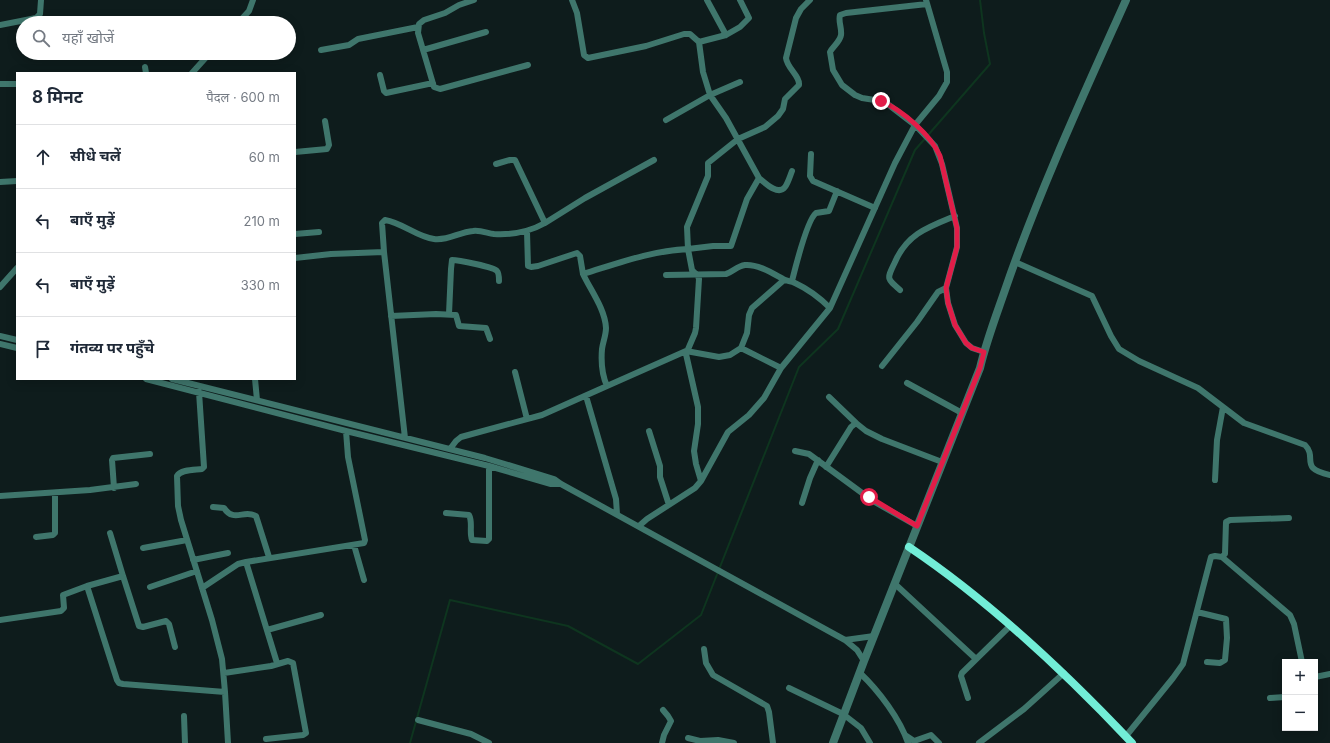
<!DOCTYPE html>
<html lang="hi">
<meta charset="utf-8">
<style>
:root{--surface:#fff;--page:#f6f6f7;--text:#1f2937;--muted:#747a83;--line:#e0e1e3}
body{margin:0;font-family:Inter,"Noto Sans Devanagari",sans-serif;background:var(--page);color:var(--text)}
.controls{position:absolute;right:12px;bottom:12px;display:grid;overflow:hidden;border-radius:0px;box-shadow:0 2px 10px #0003}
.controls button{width:36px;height:36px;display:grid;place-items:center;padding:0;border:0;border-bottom:1px solid var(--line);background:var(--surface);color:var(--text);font:20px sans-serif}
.stop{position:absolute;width:12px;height:12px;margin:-9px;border:3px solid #e11d48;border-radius:50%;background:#fff}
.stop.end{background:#e11d48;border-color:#fff;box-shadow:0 1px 4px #0008}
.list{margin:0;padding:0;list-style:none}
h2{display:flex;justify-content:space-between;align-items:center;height:52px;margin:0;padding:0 16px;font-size:17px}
h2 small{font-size:13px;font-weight:400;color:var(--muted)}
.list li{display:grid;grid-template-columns:26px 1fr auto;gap:12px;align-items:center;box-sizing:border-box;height:64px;padding:0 16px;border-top:1px solid var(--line)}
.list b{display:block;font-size:15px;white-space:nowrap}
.list em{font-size:13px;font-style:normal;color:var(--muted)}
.icon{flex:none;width:22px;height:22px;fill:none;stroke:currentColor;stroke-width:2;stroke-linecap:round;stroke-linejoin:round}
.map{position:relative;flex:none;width:1330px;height:743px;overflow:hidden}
.search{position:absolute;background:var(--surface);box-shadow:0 2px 10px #0003;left:16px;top:16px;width:280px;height:44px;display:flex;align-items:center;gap:10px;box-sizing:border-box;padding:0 14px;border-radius:22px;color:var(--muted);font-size:15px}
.panel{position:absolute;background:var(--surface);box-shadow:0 2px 10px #0003;left:16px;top:72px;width:280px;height:308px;border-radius:0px}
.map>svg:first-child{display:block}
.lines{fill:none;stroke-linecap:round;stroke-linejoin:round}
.stream{stroke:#0e351f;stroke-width:2}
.minor{stroke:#3f766c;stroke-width:6}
.tertiary{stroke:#3f766c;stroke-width:8}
.secondary{stroke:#72edd7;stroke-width:8}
.route{stroke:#e11d48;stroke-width:5}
</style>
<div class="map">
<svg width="1330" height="743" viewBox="0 0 1330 743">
<rect width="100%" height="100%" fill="#0e1c1c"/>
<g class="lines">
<path class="stream" d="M410,743l40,-143 118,26 70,38 63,-49 98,-248 39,-38 77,-179 75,-86 -6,-31 -4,-33"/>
<path class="minor" d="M474,0l-15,5 -14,8 -21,7 -5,4 -1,9 16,54 6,2 88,-24
M572,0l5,13 7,42 4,3 58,-12 38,-12h6l9,8 4,30 7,23 16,23 33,60c6,5 19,18 26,9 3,-4 5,-11 7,-16
M707,0l19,35 14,-8 9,-9 -9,-18
M927,4l-81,9 -6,2c-2,6 2,13 1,20 -1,7 -8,11 -11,17l3,18 9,15 13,10 7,3 19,3 8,4 26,20 20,21 7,18 15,64v19l-11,41 2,15 7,22 11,18 6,5 12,4
M238,23l11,-12 4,-11
M0,25l36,-7 4,-4 1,-14
M699,42l27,-7
M321,50l28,-5 9,-6 60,-12
M423,50l63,-18
M145,67l1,6
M192,73l18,-20
M380,75l4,16 2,2 47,-10
M0,84h17
M666,120l44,-25 30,-13
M295,152l32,-3 2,-4 -4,-24
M811,154l-1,22 3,5 62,27
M0,182l17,-1
M545,223l40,-25 69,-38
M527,232l1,34 3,1 7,-1 39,-13 3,3 3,18
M295,234l24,-2
M384,252l-2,-29 3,-3c18,3 32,17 49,19 14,2 25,-7 39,-8 7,-1 14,2 21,3 18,1 35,-2 51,-11l-30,-63h-5l-14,4
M295,258l36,-4 53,-2 21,186
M1015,262l77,34 19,40 8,13 20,12 59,27 25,19 -6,33 -2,40
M666,275l60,-1c7,-2 11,-8 19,-9 13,-1 27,8 38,14 3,2 8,2 12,4 13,6 24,14 35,25
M792,281c3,-12 15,-61 24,-68l13,-2 8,-20
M0,287l17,-19
M900,290c-14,-12 -13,-11 -5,-28 12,-28 33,-35 60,-46
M449,314l2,-45 1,-9c6,0 42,7 45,11 2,2 2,7 2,10
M391,316l45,-2 20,1 3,11 27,2 4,11
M0,336l17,4
M0,344l17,4
M741,348l6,-15 2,-18 3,-7 32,-28
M882,366l35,-44 21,-30 8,-4
M781,368l-40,-20 -11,7 -11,2 -33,-6 -79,35c-5,-11 -6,-25 -5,-37 1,-7 4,-14 4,-21 -1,-19 -15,-37 -23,-54 36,-11 67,-23 105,-25l-1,-22 21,-51v-13l30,-24 27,-12 13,-11 5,-7 2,-10 14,-14c1,-9 -12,-17 -13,-27l10,-40 5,-9 9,-9
M515,372l12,47
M146,379l200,52 143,35 62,18h10
M172,379l313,79 69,21 7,5 284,156 12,10 7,11
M255,379l2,21
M907,383l55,30
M199,392l5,75 -2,2c-7,1 -21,0 -25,7l1,30 3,14 31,100 10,39 3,33 3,51
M586,396l30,103 1,15
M829,397l27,26
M1223,407l21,16 61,22c13,13 -7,23 25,30
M649,431l11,35v11l9,28
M450,449l6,-8 5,-4 81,-22 65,-29
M795,451l14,3 64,47 44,25
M826,467l25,-40 5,-4 10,8 16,8 60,23
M701,481l-5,-17 -2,-13 4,-27v-17l-12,-53 9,-21 1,-5 3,-49 -1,-3 -6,-6 -4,-21 25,-3h18l16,-47 12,-21
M114,488l-2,-28 1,-2 37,-4
M0,496l90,-6 46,-6
M802,503l8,-25 8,-18
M213,507l11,1c10,15 20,1 32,8l13,41
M446,513l23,2c4,7 0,17 3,25l15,1 2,-2v-73
M639,526l8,-7 48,-31 6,-7 27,-49 21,-17 15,-17 17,-30 49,-60 65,-145 20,-38 24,-29 8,-14v-10l-21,-72
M110,533l13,43
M36,537l17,-2 2,-2v-40
M354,545l10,35
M143,548l44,-8
M1222,557l68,58 4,9 8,38
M193,560l35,-7
M246,562l118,-19 1,-3 -17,-83 -2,-26
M895,584l81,75
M150,587l47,-16
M202,588l36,-24 8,-2 31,101
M1197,612l29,7 1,19 -2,22 -5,3 -13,-1
M0,620l61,-9 3,-3 -1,-13 24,-9
M267,630l54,-15
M845,640l29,-4
M175,647l-6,-23 -3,-3 -23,6 -4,-1 -16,-50 -36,10 30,94 2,3 4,1 102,8
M704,649l2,14 7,12 54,31 2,6 4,31
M224,673l47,-7 17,-5 5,2 13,70 -3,2 -37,4
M860,673c19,18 40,46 48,70
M1315,677l15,-3
M789,688l54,26 18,14 9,15
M968,698l-7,-22 1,-3 49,-48
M1270,698l15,-1
M184,716l1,27
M418,720l53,14 18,9
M905,735l9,6 17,-6 8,8
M1126,736l47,-58 10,-14 28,-107 4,-1 7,1 3,-3 1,-32 4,-2 59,-2
M688,738l12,3 18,-1 16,3
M662,743l2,-8 7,-14 -3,-5 -5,-6
M979,743l45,-34 40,-36"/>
<path class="tertiary" d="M833,743l31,-82 116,-293c6,-26 16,-52 25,-78 34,-99 78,-194 121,-290"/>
<path class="secondary" d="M909,547c82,55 155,124 223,196"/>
</g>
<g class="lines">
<path class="route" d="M869,497l48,29 63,-158 4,-16 -12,-4 -6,-5 -11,-18 -7,-22 -2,-15 11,-41v-19l-17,-72c-9,-21 -38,-46 -59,-55"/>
</g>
</svg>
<div class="controls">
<button>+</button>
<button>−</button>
</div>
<div class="stop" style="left:869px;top:497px"></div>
<div class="stop end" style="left:881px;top:101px"></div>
<div class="search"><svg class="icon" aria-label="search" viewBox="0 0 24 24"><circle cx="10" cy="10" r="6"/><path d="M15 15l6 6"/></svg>यहाँ खोजें</div>
<section class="panel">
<h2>8 मिनट<small>पैदल · 600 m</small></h2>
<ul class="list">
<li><svg class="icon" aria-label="ahead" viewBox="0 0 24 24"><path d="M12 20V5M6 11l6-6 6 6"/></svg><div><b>सीधे चलें</b></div><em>60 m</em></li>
<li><svg class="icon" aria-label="left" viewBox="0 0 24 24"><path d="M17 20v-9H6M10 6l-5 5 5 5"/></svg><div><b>बाएँ मुड़ें</b></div><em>210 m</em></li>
<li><svg class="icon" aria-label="left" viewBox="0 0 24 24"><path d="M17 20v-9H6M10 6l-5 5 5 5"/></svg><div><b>बाएँ मुड़ें</b></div><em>330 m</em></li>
<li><svg class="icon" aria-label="arrive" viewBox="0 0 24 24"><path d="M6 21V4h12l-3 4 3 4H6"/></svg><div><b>गंतव्य पर पहुँचे</b></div></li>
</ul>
</section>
</div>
